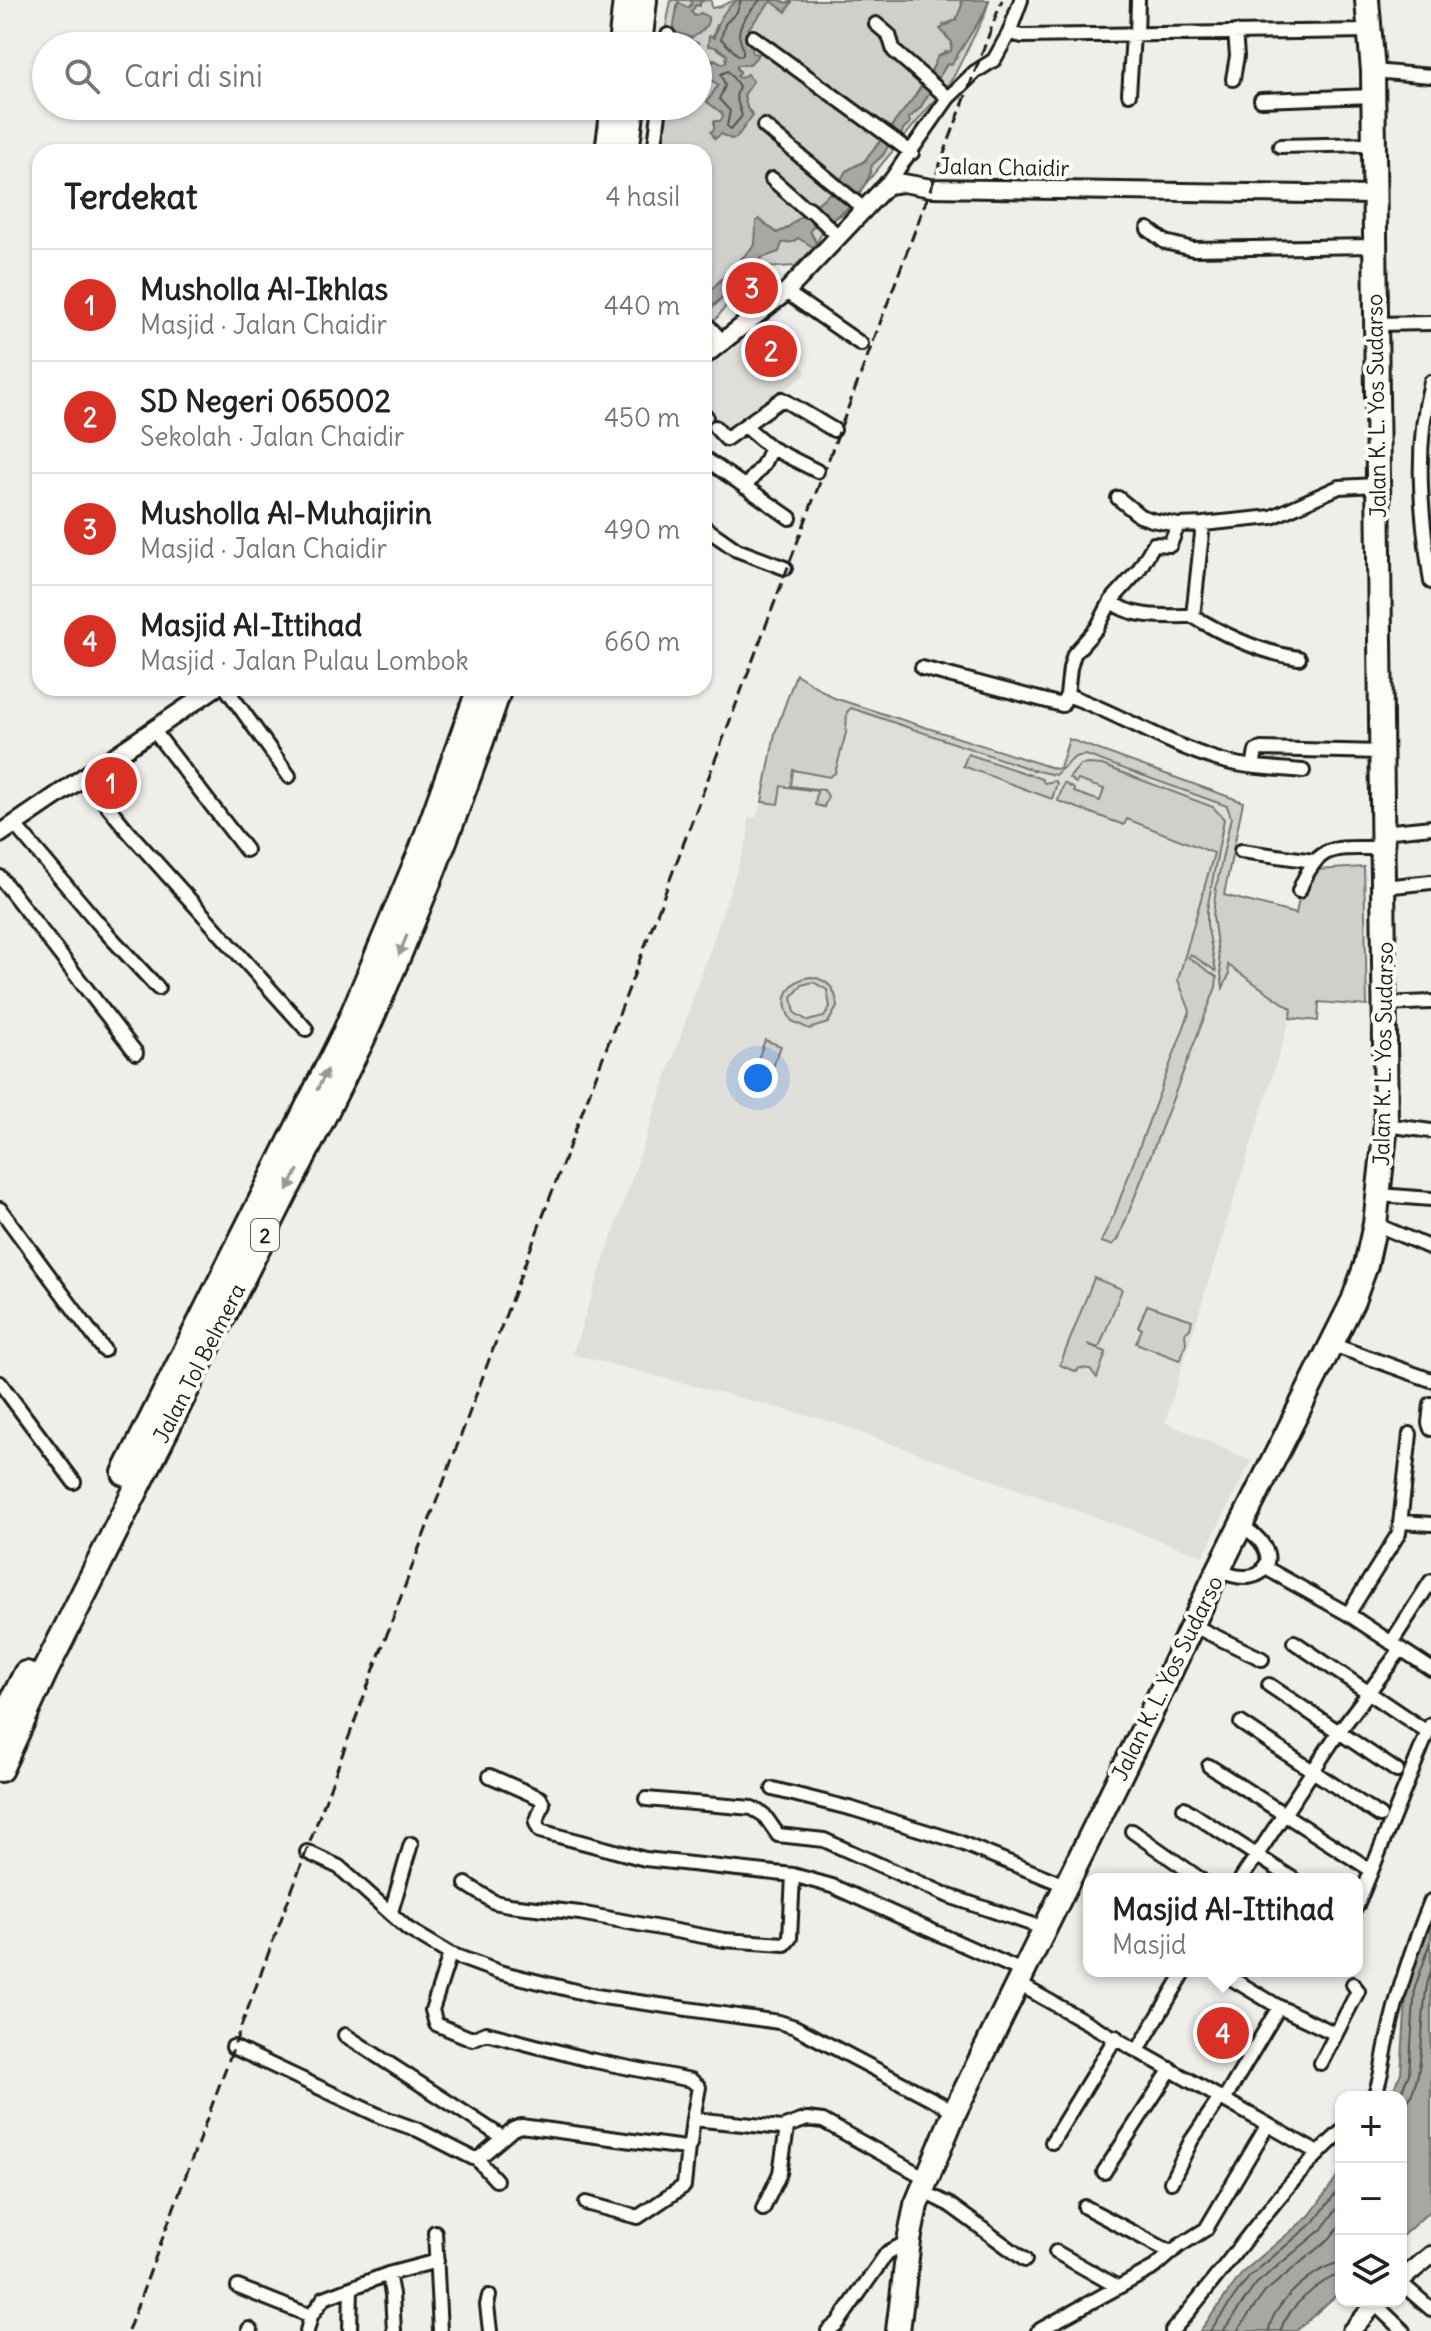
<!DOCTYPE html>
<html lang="id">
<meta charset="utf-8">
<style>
:root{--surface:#fff;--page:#f6f6f6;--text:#222;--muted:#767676;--line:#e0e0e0;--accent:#d93025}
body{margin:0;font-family:Delius,sans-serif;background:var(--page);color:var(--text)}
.controls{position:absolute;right:24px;bottom:24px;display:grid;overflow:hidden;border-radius:16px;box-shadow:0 2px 6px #0004}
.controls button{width:72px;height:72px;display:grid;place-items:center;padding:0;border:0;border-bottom:2px solid var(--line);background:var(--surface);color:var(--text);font:40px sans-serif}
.you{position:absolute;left:758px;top:1078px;width:28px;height:28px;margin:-20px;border:6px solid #fff;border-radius:50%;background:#1a73e8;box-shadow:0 0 0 12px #1a73e833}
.badge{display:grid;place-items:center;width:52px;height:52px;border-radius:50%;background:var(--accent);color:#fff;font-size:26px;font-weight:700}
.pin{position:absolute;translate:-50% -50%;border:4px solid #fff;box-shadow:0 2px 8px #0006}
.popup{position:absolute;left:1083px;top:1873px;width:280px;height:104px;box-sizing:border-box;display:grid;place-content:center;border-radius:16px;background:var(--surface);filter:drop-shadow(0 2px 6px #0005);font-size:26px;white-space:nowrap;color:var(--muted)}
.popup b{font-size:30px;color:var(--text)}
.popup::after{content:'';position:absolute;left:50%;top:100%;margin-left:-16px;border:16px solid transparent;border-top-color:var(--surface)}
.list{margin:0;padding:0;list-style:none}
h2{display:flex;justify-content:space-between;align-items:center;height:104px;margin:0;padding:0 32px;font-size:34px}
h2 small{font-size:26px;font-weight:400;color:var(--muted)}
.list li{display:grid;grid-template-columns:52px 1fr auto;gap:24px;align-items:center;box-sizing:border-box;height:112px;padding:0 32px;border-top:2px solid var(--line)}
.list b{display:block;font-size:30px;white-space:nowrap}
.list p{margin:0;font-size:26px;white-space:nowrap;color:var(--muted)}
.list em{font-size:26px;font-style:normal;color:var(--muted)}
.icon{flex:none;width:44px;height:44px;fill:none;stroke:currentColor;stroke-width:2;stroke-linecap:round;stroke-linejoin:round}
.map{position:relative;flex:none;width:1431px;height:2331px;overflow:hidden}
.search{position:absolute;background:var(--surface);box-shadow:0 2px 6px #0004;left:32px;top:32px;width:680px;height:88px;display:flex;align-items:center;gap:20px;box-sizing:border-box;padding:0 28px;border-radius:44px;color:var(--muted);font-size:30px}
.panel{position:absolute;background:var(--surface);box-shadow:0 2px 6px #0004;left:32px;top:144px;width:680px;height:552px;border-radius:24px}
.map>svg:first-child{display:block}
.built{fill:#e0deda}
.green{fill:#d0cfcc;stroke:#767674;stroke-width:2;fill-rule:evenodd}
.water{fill:#a8a7a3;stroke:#706f6d;stroke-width:2}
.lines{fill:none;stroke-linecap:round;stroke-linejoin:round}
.shore{stroke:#545452;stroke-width:2}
.minor-casing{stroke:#1c1c1c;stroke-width:18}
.tertiary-casing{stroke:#1c1c1c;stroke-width:22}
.trunk-casing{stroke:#1c1c1c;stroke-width:28}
.motorway-casing{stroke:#1c1c1c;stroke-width:30}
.minor{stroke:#fdfcf7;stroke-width:12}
.tertiary{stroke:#fdfcf7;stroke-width:16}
.trunk{stroke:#fdfcf7;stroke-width:22}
.motorway{stroke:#fdfcf7;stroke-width:24}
.rail{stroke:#1c1c1c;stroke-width:3;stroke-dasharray:12 6;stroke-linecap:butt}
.oneway{fill:#989794}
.labels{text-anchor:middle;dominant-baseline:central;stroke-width:8;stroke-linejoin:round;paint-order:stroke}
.shield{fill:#fdfcf7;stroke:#605f5e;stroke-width:2}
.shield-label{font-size:20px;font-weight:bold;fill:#1c1c1c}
.street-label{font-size:22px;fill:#1c1c1c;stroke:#fdfcf7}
</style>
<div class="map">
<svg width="1431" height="2331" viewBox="0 0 1431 2331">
<rect width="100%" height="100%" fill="#f0eeea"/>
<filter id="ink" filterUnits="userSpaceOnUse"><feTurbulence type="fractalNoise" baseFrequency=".0125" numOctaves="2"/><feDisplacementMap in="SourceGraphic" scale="16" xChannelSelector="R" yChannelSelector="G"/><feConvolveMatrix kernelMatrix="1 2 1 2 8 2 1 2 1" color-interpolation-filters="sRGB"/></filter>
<g filter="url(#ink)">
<path class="built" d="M770,323l37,50 -82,64 -21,-26v-41z
M796,672l39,25 221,72 12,-31 176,64 -24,111 73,96 -128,413 86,39 -48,95 -374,-135 -257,-67 176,-516v-20l8,-1 6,-14 12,-70z"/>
<path class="green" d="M671,0h20l1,4 -4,4 -10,-6 -2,13 19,2 -4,-5c5,-9 10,-12 20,-12l1,8c13,-1 14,-8 30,-8 -17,7 -30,28 -30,45l15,10 -1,7 -3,2 -8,-5 -6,6 -5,-2 -2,11 17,11 4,33 -8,11 1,7 31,-28 -3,-13 5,-7 -8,-10h-4l3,-7 -4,-2 1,-4 18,-10 -3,-2v-13l-5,-2 1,-9 23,-29 18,5 4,-5h168l1,5 -6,15 -13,5 2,11 7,6 -1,9 -6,1 -9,10 -21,34 -51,65 -18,10 -10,18 -50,40 -9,4 -18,-13 -4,25 -51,52v-145h-47l4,-46h37v-63l-33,-11z
M989,0l-4,14 -32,64 -91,110 -6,18 -20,12 -13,12 -8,17 -20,19 -32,2 -11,4 -39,51 -9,-7 56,-54 1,-4 17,-6 4,-9 16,-5 18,4 -6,-11 2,-4 17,-6 24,-16 15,-28 4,-12 11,-10 6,-11 12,-11 8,-15 11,-10 27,-44h4l33,-51z
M796,674l38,24 222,71 4,-1 9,-29 174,63 -19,93 72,19 3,-16 17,-28 48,-3 3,139 -48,-4 -1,19 -28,-3 2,-9 -64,-44 1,10 -6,13 -10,-72 3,-28 15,-71 -4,-11 -141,-51 -11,2 -20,18 -22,-5 -182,-62 -4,4 -1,21 -11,40 -6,4 -36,-7 -2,16 33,4 4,6 -4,11 -9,-2 2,-14 -36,-5 -3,18 -16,-2 13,-69z
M968,754l74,25 2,4 11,-2 2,2 -5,16 -89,-33z
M1089,764l13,1 111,42 11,12 -17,91v14l9,47 -26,-17 -2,3 29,20 -1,10 -98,253 -7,5 -10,-3 14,-30 75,-201 -12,-31 36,-127 -87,-34 -3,6 -66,-24 6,-18 10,6v3l26,9 4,-12 -26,-9 -2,3 -7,-5 11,-13z
M812,977c16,3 25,13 25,30l-9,16 -19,6 -17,-8c-14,-20 -4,-42 20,-44zM813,982l14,8 3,17 -6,10 -16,4 -13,-8 -3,-16 10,-12z
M765,1040l16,6 -10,26 -5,-2 -4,3v-5l-7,-1z
M1094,1278l28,11 -23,59 -12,-4 19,8 -9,26 -7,-9 -11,-1 -2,4 -17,-7z
M1147,1305l45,15 -2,9 -5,4 1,10 -5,16 -2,1 -43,-17 6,-14 -4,-2z"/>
<path class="water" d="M691,0h13l-4,2v4l-4,-1 -5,7 4,4 6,-3 7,4c1,11 -8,15 -16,21l-19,-7 5,-29 10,6 4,-4z
M738,0h42l7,3 6,-3 -7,12 -15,-11 -23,28 5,4 -6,4 6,5 -1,11 7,1 -10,11h-12v4l3,4 -3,3 3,2 7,-4 6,7 -9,14 3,13 6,7 -17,23 -5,1 -10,-5 -6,5 -4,-7 3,-3v-8h6l3,-4 -1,-4 -15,-11 11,-17 -16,-11 2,-11 9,-1 -1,-3 10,5 4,-2 1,-7c-3,-4 -13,-10 -19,-9l1,-10 5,2c4,-16 9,-29 24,-38z
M961,0h28l-5,13 -33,52 -4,-1 -27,44 -11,10 1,5 -7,6 -3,11 -11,4 -6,11 -11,10 -3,12 -16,28 -24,16 -17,6 -2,4 6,12 -3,4 -15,-9 -5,4 -11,1 -3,9 -18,6 -1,4 -56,52v-17l51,-52 1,-24 3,-2 18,14 9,-4 49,-40 11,-18 19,-10 50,-65 16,-24 7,-16 13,-5 1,-9 -12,-13 16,-9 6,-15z
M1431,1923v287l-30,27v-140h-11l11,-24 6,-88z
M1341,2172v119l-45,40h-96l43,-59 67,-57z"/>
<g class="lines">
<path class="shore" d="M741,0l-4,12 -12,12 -4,15 18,17 4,-1c1,-9 -3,-11 -4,-20 0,-14 13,-25 21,-35
M728,71l11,15 -3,11 6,19 -11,13 -4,-3 3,-15 -11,-12 6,-13 -4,-12z
M1399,2097l10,-23 6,-87 16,-45
M1401,2111c30,-33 15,-98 30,-140
M1210,2331l39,-54 66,-56 26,-35
M1223,2331l33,-47 66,-55 19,-26
M1237,2331l28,-39 65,-54 11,-14
M1269,2331c1,-25 48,-67 72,-68
M1281,2331c1,-18 42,-55 60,-56"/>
<g class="minor-casing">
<path id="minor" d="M876,24l13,11 5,16 54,47
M1009,33l13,3 349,-5
M1137,35l1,-35
M753,37l159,116
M666,46l2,-11
M1373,71l58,5
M1233,79l4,-23 -2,-24
M1129,94l4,-59
M1261,100l112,-4
M764,126l100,83
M1280,146l93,-2
M654,152l6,-46
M772,179l35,31 2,-2 30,29
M887,185l61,-87 27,-26 19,-12 15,-27 12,-33
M1148,229l17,13 28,7 181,-3
M786,292l75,52
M704,321l20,22
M1375,324l56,-1
M1431,382c-17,68 -10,132 0,200
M704,414l2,2
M745,426l26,22 46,23
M715,427l11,12 56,-40 52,31
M704,458l86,60
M745,487l18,-22 8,-17
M1118,498l22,18 12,4 26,5 25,-1 69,-7 67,-30 37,-2
M704,527l33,23 48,18
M1111,601c19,18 58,15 82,15l10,-92
M1193,616c31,19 70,37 106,42
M922,668l140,37 5,-10 3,-27 4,-14 23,-26 14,-27 27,-30 16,-27 16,1 8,-20
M226,688l63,88
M1067,695c51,18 97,48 149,64 28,9 58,9 87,12
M154,731l92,119
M1253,766l3,-15 5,-2 121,3
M84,777l43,53 179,199
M14,824l91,107 53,57
M1383,832l48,-5
M1241,851l73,10
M0,877l136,176
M1384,887l47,-5
M1299,891c20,-51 37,-42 84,-43
M1385,1004l46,-2
M1386,1125l45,6
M1380,1195l51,4
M0,1209l104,141
M1375,1224l56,24
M1333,1345l98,35
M0,1383l74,99
M1431,1404l-2,19 2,6
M1402,1522l29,2
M1264,1567l84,47 83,55
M1219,1570c48,24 69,-19 22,-44
M1348,1614l51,-81 11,-99
M1194,1626l68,33
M1294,1642l133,90
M1391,1643l40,-62
M1269,1685l128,86
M1241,1723l139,93
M1209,1766l162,104
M490,1776l50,22 3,6 -7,19 4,8 105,28 148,16 39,11 192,86
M773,1789l80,20 101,31 113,46
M646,1799l106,9 12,7 14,20 46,5 125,56 97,33
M1184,1808l109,71
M1132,1831l68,48
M307,1852l32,15 69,62 42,25 49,18 97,24 183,26 16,5 160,84
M1241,1879l97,-146 63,-84
M466,1884l28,18 15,3 71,8 144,27 61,4 5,-6 3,-63
M1357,1906l74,-182
M391,1912l20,-68
M450,1954l-18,56 4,14 36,15 14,-6 104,27 101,20 8,7 -6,32
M1219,1971l60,36 57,27
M1019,1984l299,169
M345,2035l157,102
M233,2047l149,70 36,13 55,28h6l34,-29 8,-3 164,22 5,-4 3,-25 89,9 25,-9 16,2 103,57
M1138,2050l47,-79
M1321,2063l37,-72 -5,-7
M1374,2097c8,-19 9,-40 14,-60 10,-47 25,-92 43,-136
M1224,2100l55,-93
M1052,2142l64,-105
M477,2159l19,21
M1104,2172l67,-103
M1171,2182l20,-41 29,-43
M920,2190l30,15 75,55
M586,2203l52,14 46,-31 4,-39
M1085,2207l87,46
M763,2209l17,-36 7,-45
M435,2232l5,99
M1056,2252l62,35
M388,2274l4,20 2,37
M1401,2283l30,26
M238,2287l73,29
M489,2296l-2,9 3,26
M1375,2304l28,27
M249,2329l2,2
M307,2331l4,-15 13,-18 64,-24 49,-13
M350,2331l1,-43
M828,2331l10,-8 49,-70 22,-12
M1038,2331l117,-64 24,-21 27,-17 61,-103
M1172,2331c57,-65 104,-141 169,-199"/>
</g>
<g class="tertiary-casing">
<path id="tertiary" d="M704,356l82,-64 101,-107 16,-2 28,5 442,7
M0,834l215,-146
M1401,2280l30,-25
M1351,2331l27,-30"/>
</g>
<g class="trunk-casing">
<path id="trunk" d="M898,2331l11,-90 7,-36 39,-94 196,-398 62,-132 140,-280 13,-36 9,-41 11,-99 -13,-1054 -6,-71"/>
</g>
<g class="motorway-casing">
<path id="motorway" d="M621,46l5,-46
M639,46l5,-46
M608,152l6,-46
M626,152l6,-46
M125,1473l221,-442 76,-181 58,-162
M0,1726l26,-52
M0,1769l45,-98 316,-630c52,-116 98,-233 138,-353"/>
</g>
<use href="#minor" class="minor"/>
<use href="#tertiary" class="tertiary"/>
<use href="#trunk" class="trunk"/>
<use href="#motorway" class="motorway"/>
<path class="rail" d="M128,2331l384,-1033 490,-1298"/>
</g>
<defs><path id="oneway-solid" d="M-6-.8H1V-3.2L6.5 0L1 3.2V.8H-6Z" transform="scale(2)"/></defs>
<g class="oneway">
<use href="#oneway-solid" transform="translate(403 945) rotate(112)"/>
<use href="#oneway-solid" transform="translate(322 1080) rotate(-64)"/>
<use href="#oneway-solid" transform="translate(293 1180) rotate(117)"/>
</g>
</g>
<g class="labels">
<rect class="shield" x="251" y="1219" width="28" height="32" rx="6"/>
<g class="shield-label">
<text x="265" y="1235">2</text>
</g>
<g class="street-label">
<text transform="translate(1004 167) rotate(1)">Jalan Chaidir</text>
<text transform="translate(1376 406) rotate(-91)">Jalan K. L. Yos Sudarso</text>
<text transform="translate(1383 1054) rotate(-89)">Jalan K. L. Yos Sudarso</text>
<text transform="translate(199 1363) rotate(-63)">Jalan Tol Belmera</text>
<text transform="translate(1167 1678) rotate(-64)">Jalan K. L. Yos Sudarso</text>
</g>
</g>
</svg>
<div class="controls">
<button>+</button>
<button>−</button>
<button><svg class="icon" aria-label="layers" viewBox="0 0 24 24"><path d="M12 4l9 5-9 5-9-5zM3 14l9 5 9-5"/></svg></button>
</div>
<div class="you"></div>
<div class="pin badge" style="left:111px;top:783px">1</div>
<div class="pin badge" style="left:771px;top:351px">2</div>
<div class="pin badge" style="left:752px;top:288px">3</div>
<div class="pin badge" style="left:1223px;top:2033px">4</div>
<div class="popup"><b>Masjid Al-Ittihad</b>Masjid</div>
<div class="search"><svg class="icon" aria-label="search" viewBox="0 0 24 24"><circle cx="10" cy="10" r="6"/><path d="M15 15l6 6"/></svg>Cari di sini</div>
<section class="panel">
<h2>Terdekat<small>4 hasil</small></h2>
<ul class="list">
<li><span class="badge">1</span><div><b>Musholla Al-Ikhlas</b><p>Masjid · Jalan Chaidir</p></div><em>440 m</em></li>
<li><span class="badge">2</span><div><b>SD Negeri 065002</b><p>Sekolah · Jalan Chaidir</p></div><em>450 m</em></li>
<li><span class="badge">3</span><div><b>Musholla Al-Muhajirin</b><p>Masjid · Jalan Chaidir</p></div><em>490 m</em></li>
<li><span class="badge">4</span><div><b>Masjid Al-Ittihad</b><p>Masjid · Jalan Pulau Lombok</p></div><em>660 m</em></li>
</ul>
</section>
</div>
